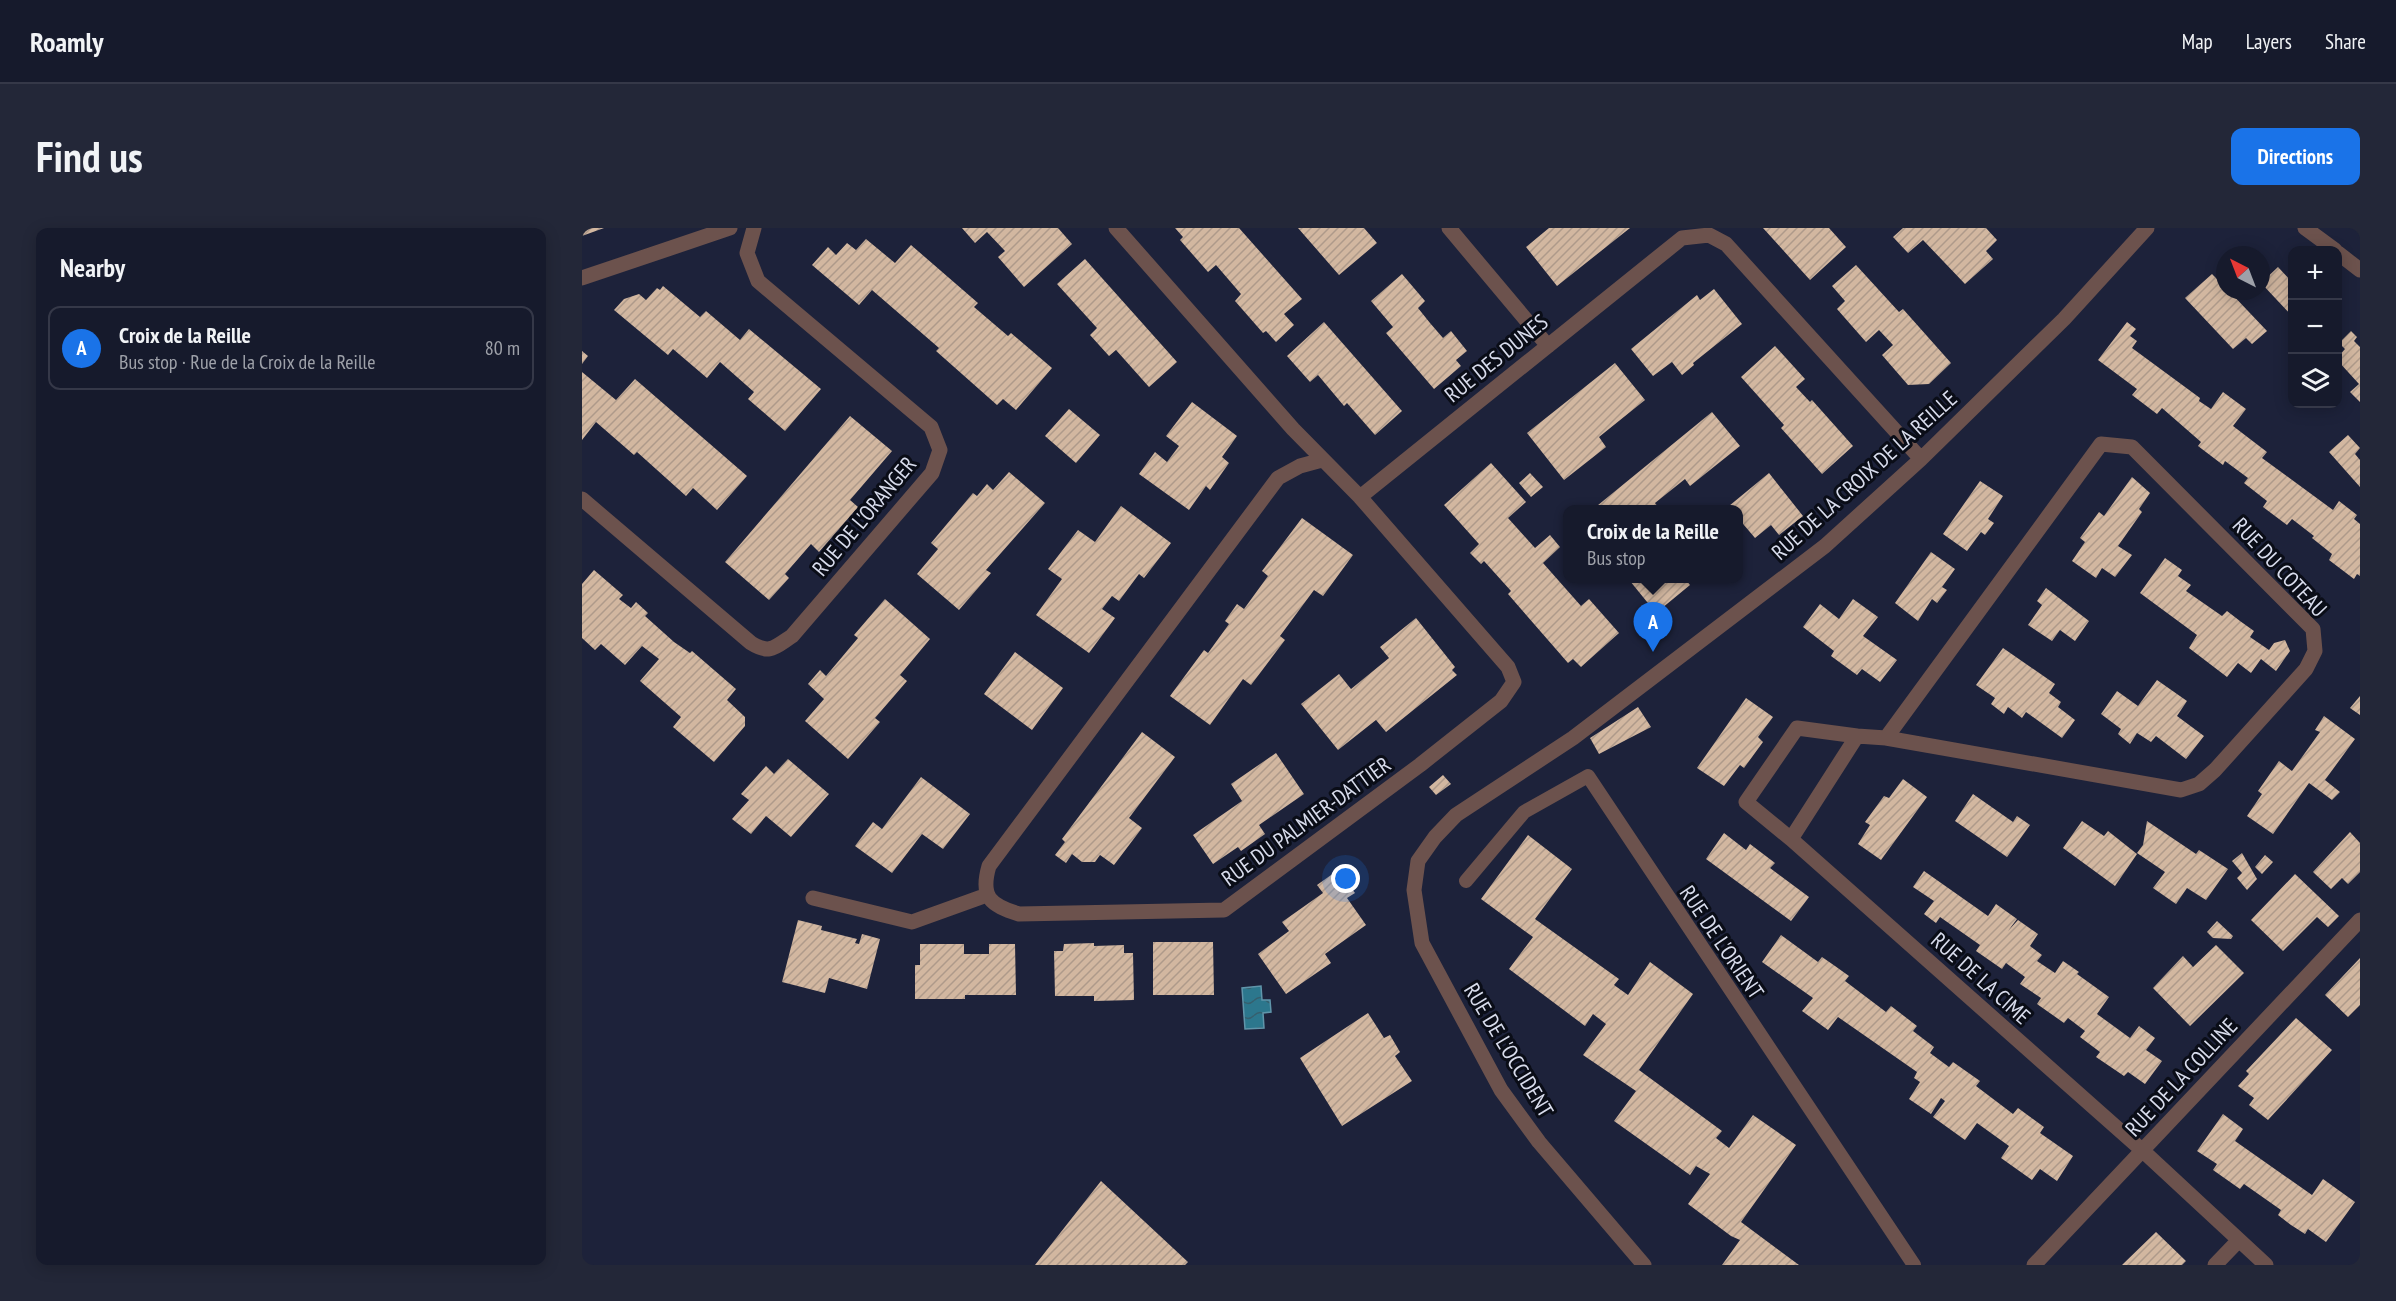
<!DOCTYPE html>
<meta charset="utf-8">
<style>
:root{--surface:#161a2c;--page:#232738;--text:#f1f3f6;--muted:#9ea1a9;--line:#353848;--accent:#1a73e8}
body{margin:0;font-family:"PT Sans Narrow",sans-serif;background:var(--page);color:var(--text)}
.controls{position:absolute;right:18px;top:18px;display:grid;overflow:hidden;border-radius:12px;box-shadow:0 3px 15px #0003}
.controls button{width:54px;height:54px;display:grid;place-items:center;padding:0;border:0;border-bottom:2px solid var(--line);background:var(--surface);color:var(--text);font:30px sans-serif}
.compass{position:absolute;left:1634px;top:18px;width:54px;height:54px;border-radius:50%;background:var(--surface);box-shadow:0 3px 15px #0003;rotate:318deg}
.you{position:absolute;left:764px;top:651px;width:21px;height:21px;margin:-15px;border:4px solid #fff;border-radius:50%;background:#1a73e8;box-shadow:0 0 0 9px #1a73e833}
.badge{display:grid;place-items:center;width:39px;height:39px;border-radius:50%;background:var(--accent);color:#fff;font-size:20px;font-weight:700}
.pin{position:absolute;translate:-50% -50px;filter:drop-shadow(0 2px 3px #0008)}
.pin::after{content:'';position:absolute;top:32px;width:21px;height:18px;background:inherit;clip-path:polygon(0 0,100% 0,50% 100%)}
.popup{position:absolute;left:981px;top:277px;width:180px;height:78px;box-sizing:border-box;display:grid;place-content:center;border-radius:12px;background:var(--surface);filter:drop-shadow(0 2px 4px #0005);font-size:20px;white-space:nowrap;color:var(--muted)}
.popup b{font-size:22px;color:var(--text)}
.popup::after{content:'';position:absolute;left:50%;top:100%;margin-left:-12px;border:12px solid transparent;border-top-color:var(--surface)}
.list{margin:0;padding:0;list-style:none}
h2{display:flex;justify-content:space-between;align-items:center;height:78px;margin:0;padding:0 24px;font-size:26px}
h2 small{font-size:20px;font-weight:400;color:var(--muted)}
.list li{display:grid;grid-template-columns:39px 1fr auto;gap:18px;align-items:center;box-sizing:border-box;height:84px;margin:0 12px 12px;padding:0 12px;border:2px solid var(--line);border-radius:12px}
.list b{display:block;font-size:22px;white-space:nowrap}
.list p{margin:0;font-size:20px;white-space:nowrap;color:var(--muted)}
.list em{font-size:20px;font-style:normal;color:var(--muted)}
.icon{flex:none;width:33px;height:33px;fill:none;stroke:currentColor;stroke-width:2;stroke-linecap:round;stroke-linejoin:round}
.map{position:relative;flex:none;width:1778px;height:1037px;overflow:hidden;border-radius:12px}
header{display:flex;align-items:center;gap:36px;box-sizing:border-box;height:84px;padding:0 30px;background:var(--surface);border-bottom:2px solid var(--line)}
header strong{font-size:28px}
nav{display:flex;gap:33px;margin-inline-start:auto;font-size:21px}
.intro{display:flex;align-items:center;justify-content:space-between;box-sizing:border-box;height:144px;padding:0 36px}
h1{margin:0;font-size:42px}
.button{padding:15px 27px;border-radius:12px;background:var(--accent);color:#fff;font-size:21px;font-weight:700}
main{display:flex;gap:36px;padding:0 36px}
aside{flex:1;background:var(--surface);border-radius:12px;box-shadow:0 3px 15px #0003}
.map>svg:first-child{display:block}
.water{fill:url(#water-waves);stroke:#6095aa;stroke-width:1.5}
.building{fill:url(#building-hatch)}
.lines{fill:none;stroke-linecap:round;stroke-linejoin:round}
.service{stroke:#6c524d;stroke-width:14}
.minor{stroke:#6c524d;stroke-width:15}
.tertiary{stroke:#6c524d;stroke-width:15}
.labels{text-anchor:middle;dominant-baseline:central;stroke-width:6;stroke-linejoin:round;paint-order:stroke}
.street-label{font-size:22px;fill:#d8dcec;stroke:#0a0d17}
</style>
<header>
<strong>Roamly</strong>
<nav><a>Map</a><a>Layers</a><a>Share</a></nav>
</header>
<div class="intro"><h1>Find us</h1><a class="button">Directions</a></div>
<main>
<aside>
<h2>Nearby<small></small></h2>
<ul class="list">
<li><span class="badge">A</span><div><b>Croix de la Reille</b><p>Bus stop · Rue de la Croix de la Reille</p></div><em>80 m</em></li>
</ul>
</aside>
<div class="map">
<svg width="1778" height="1037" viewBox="0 0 1778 1037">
<defs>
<pattern id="water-waves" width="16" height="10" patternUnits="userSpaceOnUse" patternTransform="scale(1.5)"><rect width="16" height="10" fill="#2c778d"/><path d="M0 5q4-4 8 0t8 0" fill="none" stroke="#355f6e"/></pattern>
<pattern id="building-hatch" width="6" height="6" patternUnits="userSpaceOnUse" patternTransform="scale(1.5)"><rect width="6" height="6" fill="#d2b7a0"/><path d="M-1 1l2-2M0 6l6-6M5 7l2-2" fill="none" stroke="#ae9a8a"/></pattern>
</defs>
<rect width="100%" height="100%" fill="#1d223a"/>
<path class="water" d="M679,758l1,14h8l1,12 -8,1 1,15 -19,1 -3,-41z"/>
<path class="building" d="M0,0h22l-22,8z
M380,0h96l14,16 -48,43 -26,-30 7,-6 -18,-19 -12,11z
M593,0h64l63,71 -18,15 10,11 -18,17 -10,-11 -3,2 -28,-32 6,-7 -25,-29 -8,7 -28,-32 3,-3z
M716,0h66l13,15 -38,32z
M967,0h81l-73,58 -31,-39z
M1181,0h66l17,19 -36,33z
M1321,0h83l11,12 -11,11 7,8 -28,25 -42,-44 -15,13 -15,-16z
M284,11l29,24 16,-18 67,58 -4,4 34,29 3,-3 41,35 -36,42 -13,-11 -6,6 -61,-54 3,-3 -67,-58 -13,15 -47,-40 16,-18 8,8 11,-12 9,7z
M503,31l92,103 -28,25 -33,-37 -7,6 -19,-21 7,-7 -40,-44z
M1274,37l43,47 4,-3 48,54 -22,21 -21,1 -26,-30 11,-10 -14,-15 -13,12 -29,-33 8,-8 -13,-15z
M1696,39l14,15v34l-31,-33z
M820,46l23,27 -7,7 12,15 13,15 8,-7 16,20 -11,9 5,6 -27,23 -48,-56 7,-6 -22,-26z
M1630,46l13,13v4h4l38,40 -15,13 -6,-6 -13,11 -48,-51z
M81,58l37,31 6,-6 34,29 9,-11 72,60 -36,42 -37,-32 6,-7 -34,-30 -13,16 -34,-29 -5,6 -54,-45 10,-11 15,-5 7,6 11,-12 3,2z
M1132,61l28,35 -49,39 1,2 -12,10 -10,-13 -19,14 -22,-27 66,-54 3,5z
M742,94l78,89 -27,24 -28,-32 -3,3 -26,-31 -8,7 -23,-26z
M1545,94l9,7 -6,7 7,5 -5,7 68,50 -1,3 12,8 12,-17 23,17 -13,17 34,26 -5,6 71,52 6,-9 18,14 -3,4 6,5v52l-3,-2 -3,5 -25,-19 3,-6 -20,-16 2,-2 -22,-17 -5,6 -24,-18 4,-6 -23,-18 4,-5 -23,-17 -2,4 -25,-19 3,-4 -39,-34 -5,6 -25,-19 5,-6 -39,-29z
M1769,103l6,6 -3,4 6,6v55l-10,-10 9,-8 -21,-23v-4l7,-8 -6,-6z
M1193,118l30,33 -9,8 14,15 2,-2 41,46 -31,28 -41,-46 3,-3 -43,-48z
M0,123l6,5 -6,8z
M1033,135l30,37 -46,37 7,10 -42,33 -37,-47z
M0,144l34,28 19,-21 112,97 -30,34 -24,-22 -7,8 -49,-44 -3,3 -38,-33 -14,18z
M610,174l45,34 -15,21 7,6 -19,27 -4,-4 -17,24 -50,-36 16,-22 12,10 12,-16 -13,-10z
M487,181l31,26 -24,28 -31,-27z
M1130,184l28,34 -50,40 -5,-7 -30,24 3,4 -3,3h-63z
M268,188l42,35 -42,49 8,7 -39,45 -8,-8 -26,30 4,4 -20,22 -44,-38z
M1766,207l12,13 -5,6 5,6v27l-31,-35z
M909,235l35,39 -18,16 27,30 15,-13 10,12 -17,16 38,43 8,-7 30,34 -38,34 -8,-8 -5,4 -60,-69 3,-3 -27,-30 -3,3 -11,-11 9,-9 -35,-39z
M427,244l36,31 -59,67 5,3 -32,37 -42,-36 21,-25 -7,-6 42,-50 4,3 10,-12 6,6z
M948,245l13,14 -12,10 -12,-14z
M1187,245l34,43 -24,19 -8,-10 -16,13 -17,-20v-8h-6l-3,-4z
M1550,249l18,16 -11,16 3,3 -24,34 14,9 -17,22 -13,-9 -6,10 -24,-17 13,-19 -5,-4 19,-26 5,4z
M1398,253l23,15 -15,23 6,4 -9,12 -4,-3 -14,19 -24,-17z
M539,278l50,37 -27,35 -5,-4 -20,27 -7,-5 -10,13 13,9 -26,35 -53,-38 26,-36 -14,-10 30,-39 17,12z
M720,290l51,37 -30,41 -9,-6 -34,46 5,4 -34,45 -8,-6 -33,46 -40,-29 34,-46 4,3 21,-29 -4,-3 12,-17 7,5 24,-33 -6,-5z
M1349,324l24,17 -13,18 5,3 -10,13 -5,-4 -14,22 -23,-18z
M1583,330l17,12 -4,6 13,9 -5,6 36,25 5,-5 13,10 14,10 -4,6 19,13 5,-7 11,-3 5,11 -14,20 -15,-12 -10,14 -13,-10 -11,14 -38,-29 8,-13 -57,-42z
M12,342l29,25 -4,4 12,9 5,-6 12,11 -3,3 29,26 16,11 2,-2 44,38 -9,11 18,17v9l-31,36 -41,-35 8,-10 -41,-36 19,-22 -17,-13 -17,19 -24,-21 -6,6 -13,-12v-54z
M1051,351h55l-2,1 4,5 -34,28 -26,-32z
M1464,360l43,33 -14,20 -15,-11 -8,11 -24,-16 14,-20 -5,-4z
M303,371l45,40 -30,36 7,6 -32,37 5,4 -32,37 -43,-38 19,-22 -16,-15 12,-14 6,6 32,-38 -4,-3z
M1271,371l25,18 -15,19 34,24 -17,22 -18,-13 -5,6 -26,-19 3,-5 -31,-24 17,-23 19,15z
M834,390l39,49 -3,3 5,5 -71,57 -10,-12 -38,30 -37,-46 38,-30 12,15 38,-31 -9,-11z
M1421,420l52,36 -6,9 12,9 -3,5 17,13 -13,18 -36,-26 -4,6 -14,-11 -4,7 -13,-10 4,-6 -19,-13z
M433,424l48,36 -31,42 -48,-36z
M1575,452l30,21 -10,15 27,20 -18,23 -30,-23 -5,6 -14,-9 -7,11 -12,-10 3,-5 -20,-15 16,-23 21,15z
M1778,468v19l-10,-7z
M1164,470l27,19 -15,20 5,5 -19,26 -4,-3 -16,21 -27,-18z
M1056,479l13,20 -52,27 -9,-16z
M1742,488l31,23 -30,41 15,12 -8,8 -23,-17 -36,51 -26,-18 15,-22 -4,-3 21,-30 13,10 28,-39 -5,-2z
M560,504l33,25 -46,61 13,10 -28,37 -14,-10 -5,7h-13l-10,-8 -6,9 -11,-8 10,-13 -3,-3z
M694,525l28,41 -45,31 6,9 -24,17 -3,-4 -25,17 -20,-29 49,-34 -11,-17z
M206,531l41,35 -38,43 -25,-21 -15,18 -19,-15 17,-19 -8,-6 25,-28 8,8z
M861,547l8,9 -15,11 -7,-8z
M339,549l49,37 -27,35 -21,-15 -30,39 -37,-27 18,-24 9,7z
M1321,551l24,18 -46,63 -23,-16 12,-19 -5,-3 19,-26 5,2z
M1391,566l40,28 4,-6 13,9 -23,32 -52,-36z
M1500,593l22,15 4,-5 29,23 -22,32 -52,-38z
M1565,593l49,33 3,-4 29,19 -22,31 -19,-12 -11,16 -23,-16 12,-16 -28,-19 6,-8z
M1768,604l10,11v29l-12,12 -6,-6 -11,11 -18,-17z
M1142,605l22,17 4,-6 25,19 -5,5 39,29 -18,24 -85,-62z
M946,607l44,34 -37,50 84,60 -5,6 14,10 22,-33 43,32 -54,76 83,61 -6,7 13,10 24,-33 43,30 -55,77 58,43h-77l18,-25 -9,-4 -43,-32 22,-30 -14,-8 -6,9 -76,-54 22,-30 -53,-36 23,-31 -13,-10 -8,12 -76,-57 24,-32 -52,-38z
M1660,625l15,26 -10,11 -10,-12 5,-5 -10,-12z
M1683,627l8,7 -11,12 -7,-7z
M756,642l17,23 -8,5 19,27 -41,29 6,9 -45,31 -28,-40 31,-23 -7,-9 41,-29 -6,-8z
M1342,643l64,45 8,-12 21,15 -9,12 10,-11 20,14 -8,12 12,9 -5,6 18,12 8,-12 16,11 -2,2 32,23 -12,17 33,24 9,-12 16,12 -9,12 16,11 -17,23 -17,-12 -4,4 -28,-19 4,-5 -20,-15 5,-6 -17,-13 -4,5 -27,-19 4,-6 -21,-14 5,-7 -19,-14 -4,6 -26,-18 4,-6 -40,-28 -4,6 -12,-9 10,-13 -21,-14z
M1713,646l44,42 -11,11 -11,-10 -34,34 -32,-31z
M216,692l24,6 -1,4 36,9 -2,4 4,1 3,-10 18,5 -13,50 -38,-11 -4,15 -43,-11z
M1635,693l16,15 -2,3 -18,-1 -6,-6z
M1199,707l37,27 4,-5 13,9 14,10 -4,5 41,31 5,-6 26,20 -4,5 21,16 -4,6 19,14 4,-5 27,19 -4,5 37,28 5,-6 26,19 -4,6 33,23 -16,25 -17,-12 -8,11 -31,-22 8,-12 -32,-23 -12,17 -32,-23 12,-16 -4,-3 -10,16 -22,-15 11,-17 -6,-4 3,-6 -79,-55 -10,13 -26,-19 11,-13 -51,-36z
M571,714h60l1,53h-61z
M512,715v3l30,-1v8h9l1,47 -40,1v-5h-39l-1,-45h9l1,-7z
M338,716h44v10h25v-10h26l1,51h-51v4h-50v-34h5z
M1634,717l28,28 -54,53 -37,-38 30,-32 10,11z
M1778,730v47l-12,12 -23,-22z
M786,785l16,25 6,-3 10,17 -5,4 17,25 -70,45 -42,-68z
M1714,790l36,32 -64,70 -19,-15 5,-7 -16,-12 11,-12 -3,-3z
M1641,886l20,15 -8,12 77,54 11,-16 32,23 -29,40 -18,-13 -3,5 -14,-9 -13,-10 3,-5 -37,-26 -4,5 -27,-19 4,-6 -20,-13z
M519,953l87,81 -3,3h-150z
M1574,1004l30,29 -4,4h-60z"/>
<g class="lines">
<path class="service" d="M884,653l58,-69 64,-36 326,489"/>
<path class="minor" d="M534,0l177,201 67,68 148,170 6,15 -13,19 -81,64 -196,145 -205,4c-29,-9 -39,-17 -30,-48l289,-388 22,-12 22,-6
M867,0l99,118
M0,50l148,-50
M778,269l322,-259 27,-3 17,9 195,215
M0,271l169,144c19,12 24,4 41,-7l140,-163 8,-23 -9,-23 -173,-146 -11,-28 7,-25
M1275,508l29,2 295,52 18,-6 16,-14 91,-101 9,-18 -2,-22 -181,-182 -31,-3 -215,294
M1209,611l66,-103 -60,-8 -51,74 45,37 352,312 123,114
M231,670l99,24 75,-27
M1062,1037l-105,-123 -38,-52 -79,-147 -8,-53 4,-29 17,-24 21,-22 117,-77 252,-192 96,-87 143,-140 83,-91
M1452,1037l326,-345
M1633,1037l24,-25"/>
<path class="tertiary" d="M1723,0l30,22
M1756,25l22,17"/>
</g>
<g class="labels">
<g class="street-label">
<text transform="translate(914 130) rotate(-39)">RUE DES DUNES</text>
<text transform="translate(1282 247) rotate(-42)">RUE DE LA CROIX DE LA REILLE</text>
<text transform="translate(282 288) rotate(-50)">RUE DE L'ORANGER</text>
<text transform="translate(1698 339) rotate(47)">RUE DU COTEAU</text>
<text transform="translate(724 593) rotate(-36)">RUE DU PALMIER-DATTIER</text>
<text transform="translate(1140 714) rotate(56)">RUE DE L'ORIENT</text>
<text transform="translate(1399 750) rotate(42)">RUE DE LA CIME</text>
<text transform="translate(927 822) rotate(59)">RUE DE L'OCCIDENT</text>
<text transform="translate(1599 849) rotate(-47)">RUE DE LA COLLINE</text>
</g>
</g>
</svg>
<div class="controls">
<button>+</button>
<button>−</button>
<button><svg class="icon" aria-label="layers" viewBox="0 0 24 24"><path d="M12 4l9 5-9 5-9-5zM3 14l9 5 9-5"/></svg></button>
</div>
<svg class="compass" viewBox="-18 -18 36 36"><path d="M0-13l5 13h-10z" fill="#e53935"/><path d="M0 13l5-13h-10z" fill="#9ea1a9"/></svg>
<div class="you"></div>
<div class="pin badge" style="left:1071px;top:424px">A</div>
<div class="popup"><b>Croix de la Reille</b>Bus stop</div>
</div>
</main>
